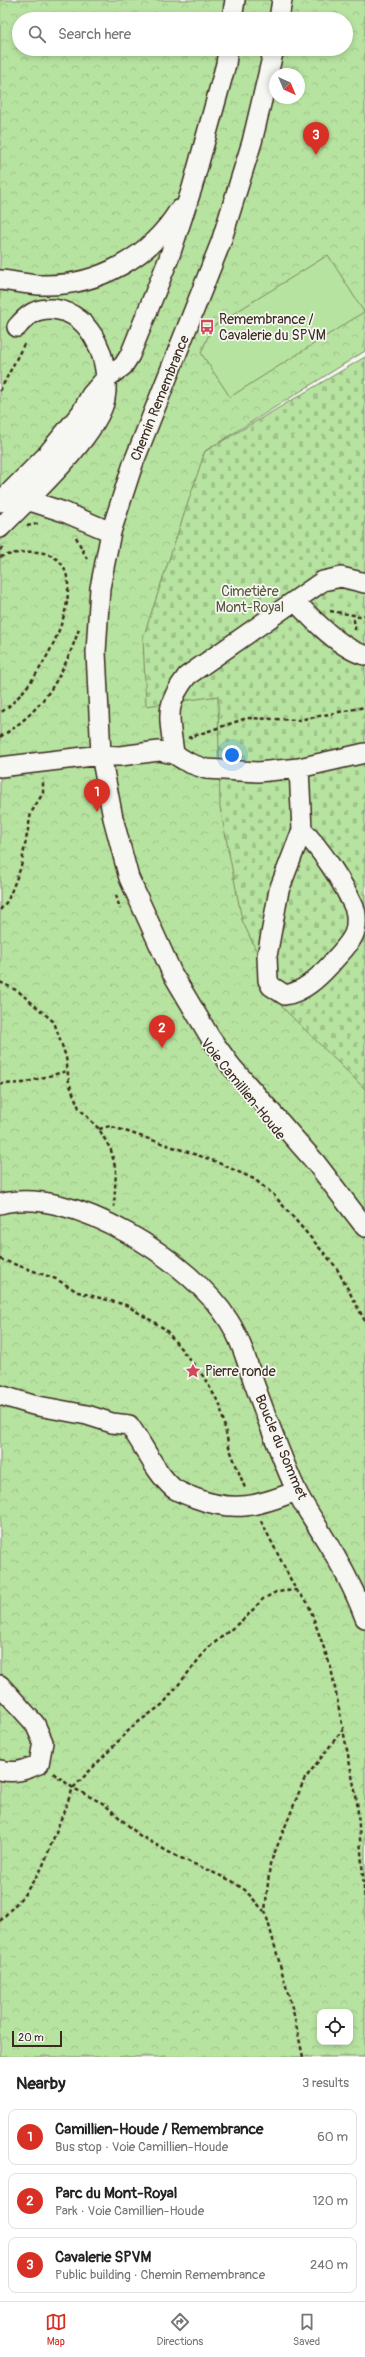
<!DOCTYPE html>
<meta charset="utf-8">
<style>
:root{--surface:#fff;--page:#f6f6f6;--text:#222;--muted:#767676;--line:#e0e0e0;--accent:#d93025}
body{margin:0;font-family:Pangolin,sans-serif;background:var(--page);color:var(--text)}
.controls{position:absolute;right:12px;bottom:12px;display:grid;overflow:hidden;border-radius:8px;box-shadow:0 2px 6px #0003}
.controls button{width:36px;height:36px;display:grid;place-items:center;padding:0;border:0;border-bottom:1px solid var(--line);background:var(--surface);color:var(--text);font:20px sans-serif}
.compass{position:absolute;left:269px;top:68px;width:36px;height:36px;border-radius:50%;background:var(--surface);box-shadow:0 2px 6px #0003;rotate:136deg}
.scale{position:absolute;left:12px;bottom:10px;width:50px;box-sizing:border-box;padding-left:4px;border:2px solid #3b2a1e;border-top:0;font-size:11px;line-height:14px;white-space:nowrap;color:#3b2a1e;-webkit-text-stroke:3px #f6f6f2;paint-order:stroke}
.you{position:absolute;left:232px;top:755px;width:14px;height:14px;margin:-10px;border:3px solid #fff;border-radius:50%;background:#1a73e8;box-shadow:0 0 0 6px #1a73e833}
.badge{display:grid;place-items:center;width:26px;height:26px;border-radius:50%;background:var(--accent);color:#fff;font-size:13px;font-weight:700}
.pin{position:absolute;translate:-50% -33px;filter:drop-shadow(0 1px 2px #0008)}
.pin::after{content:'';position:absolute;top:21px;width:14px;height:12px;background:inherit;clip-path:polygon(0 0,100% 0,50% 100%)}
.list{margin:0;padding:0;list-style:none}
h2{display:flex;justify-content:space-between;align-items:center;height:52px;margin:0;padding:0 16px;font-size:17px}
h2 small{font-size:13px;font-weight:400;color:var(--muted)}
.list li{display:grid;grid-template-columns:26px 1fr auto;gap:12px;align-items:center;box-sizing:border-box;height:56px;margin:0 8px 8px;padding:0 8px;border:1px solid var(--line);border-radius:8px}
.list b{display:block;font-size:15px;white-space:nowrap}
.list p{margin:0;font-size:13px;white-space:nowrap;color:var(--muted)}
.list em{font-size:13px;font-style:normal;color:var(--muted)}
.icon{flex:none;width:22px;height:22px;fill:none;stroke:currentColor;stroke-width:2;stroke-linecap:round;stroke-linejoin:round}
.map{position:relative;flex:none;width:365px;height:2057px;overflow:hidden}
.search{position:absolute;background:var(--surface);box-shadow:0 2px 6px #0003;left:12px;right:12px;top:12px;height:44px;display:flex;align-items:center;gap:10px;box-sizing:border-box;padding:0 14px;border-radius:22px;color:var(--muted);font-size:15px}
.sheet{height:244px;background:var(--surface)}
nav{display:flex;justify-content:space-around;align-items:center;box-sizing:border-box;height:56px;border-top:1px solid var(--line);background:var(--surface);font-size:11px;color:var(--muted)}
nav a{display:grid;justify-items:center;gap:2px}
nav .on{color:var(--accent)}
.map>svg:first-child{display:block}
.cemetery{fill:url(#cemetery-stones);stroke:#79865f}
.park{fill:url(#park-crowns);stroke:#79865f;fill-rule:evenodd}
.pitch{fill:#b7e3a0;stroke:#79865f}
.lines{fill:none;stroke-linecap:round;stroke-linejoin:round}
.minor-casing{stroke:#3b2a1e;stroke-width:22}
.path{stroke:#3b2a1e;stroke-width:2.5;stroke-dasharray:4 3;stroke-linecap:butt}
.minor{stroke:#f6f6f2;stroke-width:19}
.labels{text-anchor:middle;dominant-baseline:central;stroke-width:3.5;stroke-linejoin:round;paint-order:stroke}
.poi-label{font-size:14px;fill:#3b2a1e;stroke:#f6f6f2;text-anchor:start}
.street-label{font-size:14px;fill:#3b2a1e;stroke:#f6f6f2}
.park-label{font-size:14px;fill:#5a583e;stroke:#f6f6f2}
</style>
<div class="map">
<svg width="365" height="2057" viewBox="0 0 365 2057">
<defs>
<pattern id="cemetery-stones" width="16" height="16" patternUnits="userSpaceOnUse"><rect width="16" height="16" fill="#b7e3a0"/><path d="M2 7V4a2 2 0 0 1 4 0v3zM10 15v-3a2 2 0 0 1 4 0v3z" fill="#9ec389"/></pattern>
<pattern id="park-crowns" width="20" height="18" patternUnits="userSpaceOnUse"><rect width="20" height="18" fill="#b7e3a0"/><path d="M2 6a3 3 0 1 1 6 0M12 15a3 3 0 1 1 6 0" fill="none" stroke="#9ec389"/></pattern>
</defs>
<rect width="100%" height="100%" fill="#f6f6f2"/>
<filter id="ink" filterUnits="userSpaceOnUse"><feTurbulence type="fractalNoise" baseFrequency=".025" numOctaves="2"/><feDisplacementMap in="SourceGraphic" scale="8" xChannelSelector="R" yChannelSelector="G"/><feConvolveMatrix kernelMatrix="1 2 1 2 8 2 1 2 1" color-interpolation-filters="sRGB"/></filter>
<g filter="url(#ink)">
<path class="cemetery" d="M365,357v823l-216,-352 -15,-260 24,-89z"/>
<path class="park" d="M0,0h365v351l-160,100 -62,187 3,68 72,-10 2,111 22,113 40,87 83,82v968h-365zM19,19h327v30h-327zM275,74h24v24h-24zM320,2012h30v30h-30z"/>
<path class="pitch" d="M328,255l36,57 -134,85 -29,-44 11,-26z"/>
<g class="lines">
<g class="minor-casing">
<path id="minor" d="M232,19l3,-19
M279,19l3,-19
M274,49l-22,93 -31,100 -88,222 -22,68 -11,56 -4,64 5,103 12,63 16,60 43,95 38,64 21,29 85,97 49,64
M0,280c14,1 28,5 43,5 55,1 107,-28 136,-75
M27,500l37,12 47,20
M0,502l45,-45 36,-44 10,-18 14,-16 18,-13 7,-11 39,-97 23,-70 34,-124 2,-15
M0,528c27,-28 98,-92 105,-129 6,-35 -11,-86 -52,-90 -17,-1 -25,5 -36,18
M295,601c16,17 47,49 70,54
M174,754c-4,-36 -11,-47 13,-78l136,-95 18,-4 24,6
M0,767l101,-12 19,1 39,-5 15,3 15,9 17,6 52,3 41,-4 66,-15
M299,768l3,62 -23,60 -12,66 1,24 3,6 14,9c18,-3 32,-16 45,-30 8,-10 19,-19 24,-31 3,-8 3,-20 0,-27 -11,-25 -33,-58 -52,-77
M0,1204c71,-20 192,58 229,117 12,19 18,41 25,62 13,36 26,72 42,107 7,15 18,30 26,44 17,27 32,54 43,84
M0,1395l33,10 54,10 25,8 17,2c15,20 25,46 44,63 7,5 15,7 22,10 39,15 64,8 101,-7
M0,1685l35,39 8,18 -4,22c-14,6 -24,10 -39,6"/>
</g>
<path class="path" d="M0,391l24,-47
M27,526l13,-3
M76,537l11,22
M0,550l5,-5
M0,557c123,-36 52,122 0,156
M330,611l29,5
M355,630l-1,-10 5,-4 6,-1
M0,737c44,-27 63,-61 79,-108
M188,738l59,-20 52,2 66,-13
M116,895l4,14
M0,910l8,-10 13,-33 10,-54 12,-20v-14
M0,982l18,9 36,31 12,35 3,26 10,25 20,21 12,21 5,21 -2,36
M0,1084l23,-1 44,-12
M99,1129l11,-3 102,34 42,19 19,15 63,73 29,54
M0,1259l56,20 22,13 48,13 39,24 38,47 17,29 9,42 16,41
M261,1521l35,69 12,13 23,65 26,133 8,101
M53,1773l20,15 31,16 35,31 33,19 60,27 13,9 19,21
M0,1921l24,-26 18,-27 31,-80 60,-62 30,-22 44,-55 39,-32 17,-18 13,-7 20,-2
M303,2057l-9,-42 -29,-104 5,-47 34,-84 39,-51"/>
<use href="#minor" class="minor"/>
</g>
</g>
<defs>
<g id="bus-bare" transform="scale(1.2)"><path d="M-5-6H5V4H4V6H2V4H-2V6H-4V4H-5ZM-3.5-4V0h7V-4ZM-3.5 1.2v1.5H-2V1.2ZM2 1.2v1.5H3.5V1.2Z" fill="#d1495b" stroke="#f6f6f2" stroke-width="2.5" paint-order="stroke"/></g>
<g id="sight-bare" transform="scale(1.2)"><path d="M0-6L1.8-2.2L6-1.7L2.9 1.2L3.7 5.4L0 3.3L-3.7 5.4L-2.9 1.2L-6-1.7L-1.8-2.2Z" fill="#d1495b" stroke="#f6f6f2" stroke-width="2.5" paint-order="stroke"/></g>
</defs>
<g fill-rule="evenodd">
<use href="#bus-bare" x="207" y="327"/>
<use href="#sight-bare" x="193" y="1371"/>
</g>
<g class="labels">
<g class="poi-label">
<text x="219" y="319">Remembrance /<tspan x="219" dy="16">Cavalerie du SPVM</tspan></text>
<text x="205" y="1371">Pierre ronde</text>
</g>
<g class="street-label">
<text transform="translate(160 398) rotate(-68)">Chemin Remembrance</text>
<text transform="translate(243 1089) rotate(51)">Voie Camillien-Houde</text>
<text transform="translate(281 1447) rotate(67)">Boucle du Sommet</text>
</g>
<g class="park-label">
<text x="250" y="591">Cimetière<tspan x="250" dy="16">Mont-Royal</tspan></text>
</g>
</g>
</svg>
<div class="controls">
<button><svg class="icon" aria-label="locate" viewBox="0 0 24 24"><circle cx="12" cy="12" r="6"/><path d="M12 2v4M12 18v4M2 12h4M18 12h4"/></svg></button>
</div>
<svg class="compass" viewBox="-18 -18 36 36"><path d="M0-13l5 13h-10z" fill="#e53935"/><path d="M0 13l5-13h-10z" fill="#767676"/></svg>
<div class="scale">20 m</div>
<div class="you"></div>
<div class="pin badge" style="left:97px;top:812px">1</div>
<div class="pin badge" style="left:162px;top:1048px">2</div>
<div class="pin badge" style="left:316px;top:155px">3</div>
<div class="search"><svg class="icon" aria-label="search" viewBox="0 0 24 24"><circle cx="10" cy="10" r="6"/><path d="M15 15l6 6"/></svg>Search here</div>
</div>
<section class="sheet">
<h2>Nearby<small>3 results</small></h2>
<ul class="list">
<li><span class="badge">1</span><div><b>Camillien-Houde / Remembrance</b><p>Bus stop · Voie Camillien-Houde</p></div><em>60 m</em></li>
<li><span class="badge">2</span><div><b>Parc du Mont-Royal</b><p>Park · Voie Camillien-Houde</p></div><em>120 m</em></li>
<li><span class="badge">3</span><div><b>Cavalerie SPVM</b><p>Public building · Chemin Remembrance</p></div><em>240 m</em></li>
</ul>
</section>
<nav>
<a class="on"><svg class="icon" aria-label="map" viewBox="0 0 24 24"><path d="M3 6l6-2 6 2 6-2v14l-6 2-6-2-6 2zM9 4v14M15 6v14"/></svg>Map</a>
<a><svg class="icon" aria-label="directions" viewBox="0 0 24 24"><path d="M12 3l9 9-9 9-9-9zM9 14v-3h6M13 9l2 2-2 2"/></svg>Directions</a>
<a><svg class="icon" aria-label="saved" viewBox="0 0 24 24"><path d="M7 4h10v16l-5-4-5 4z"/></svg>Saved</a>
</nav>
